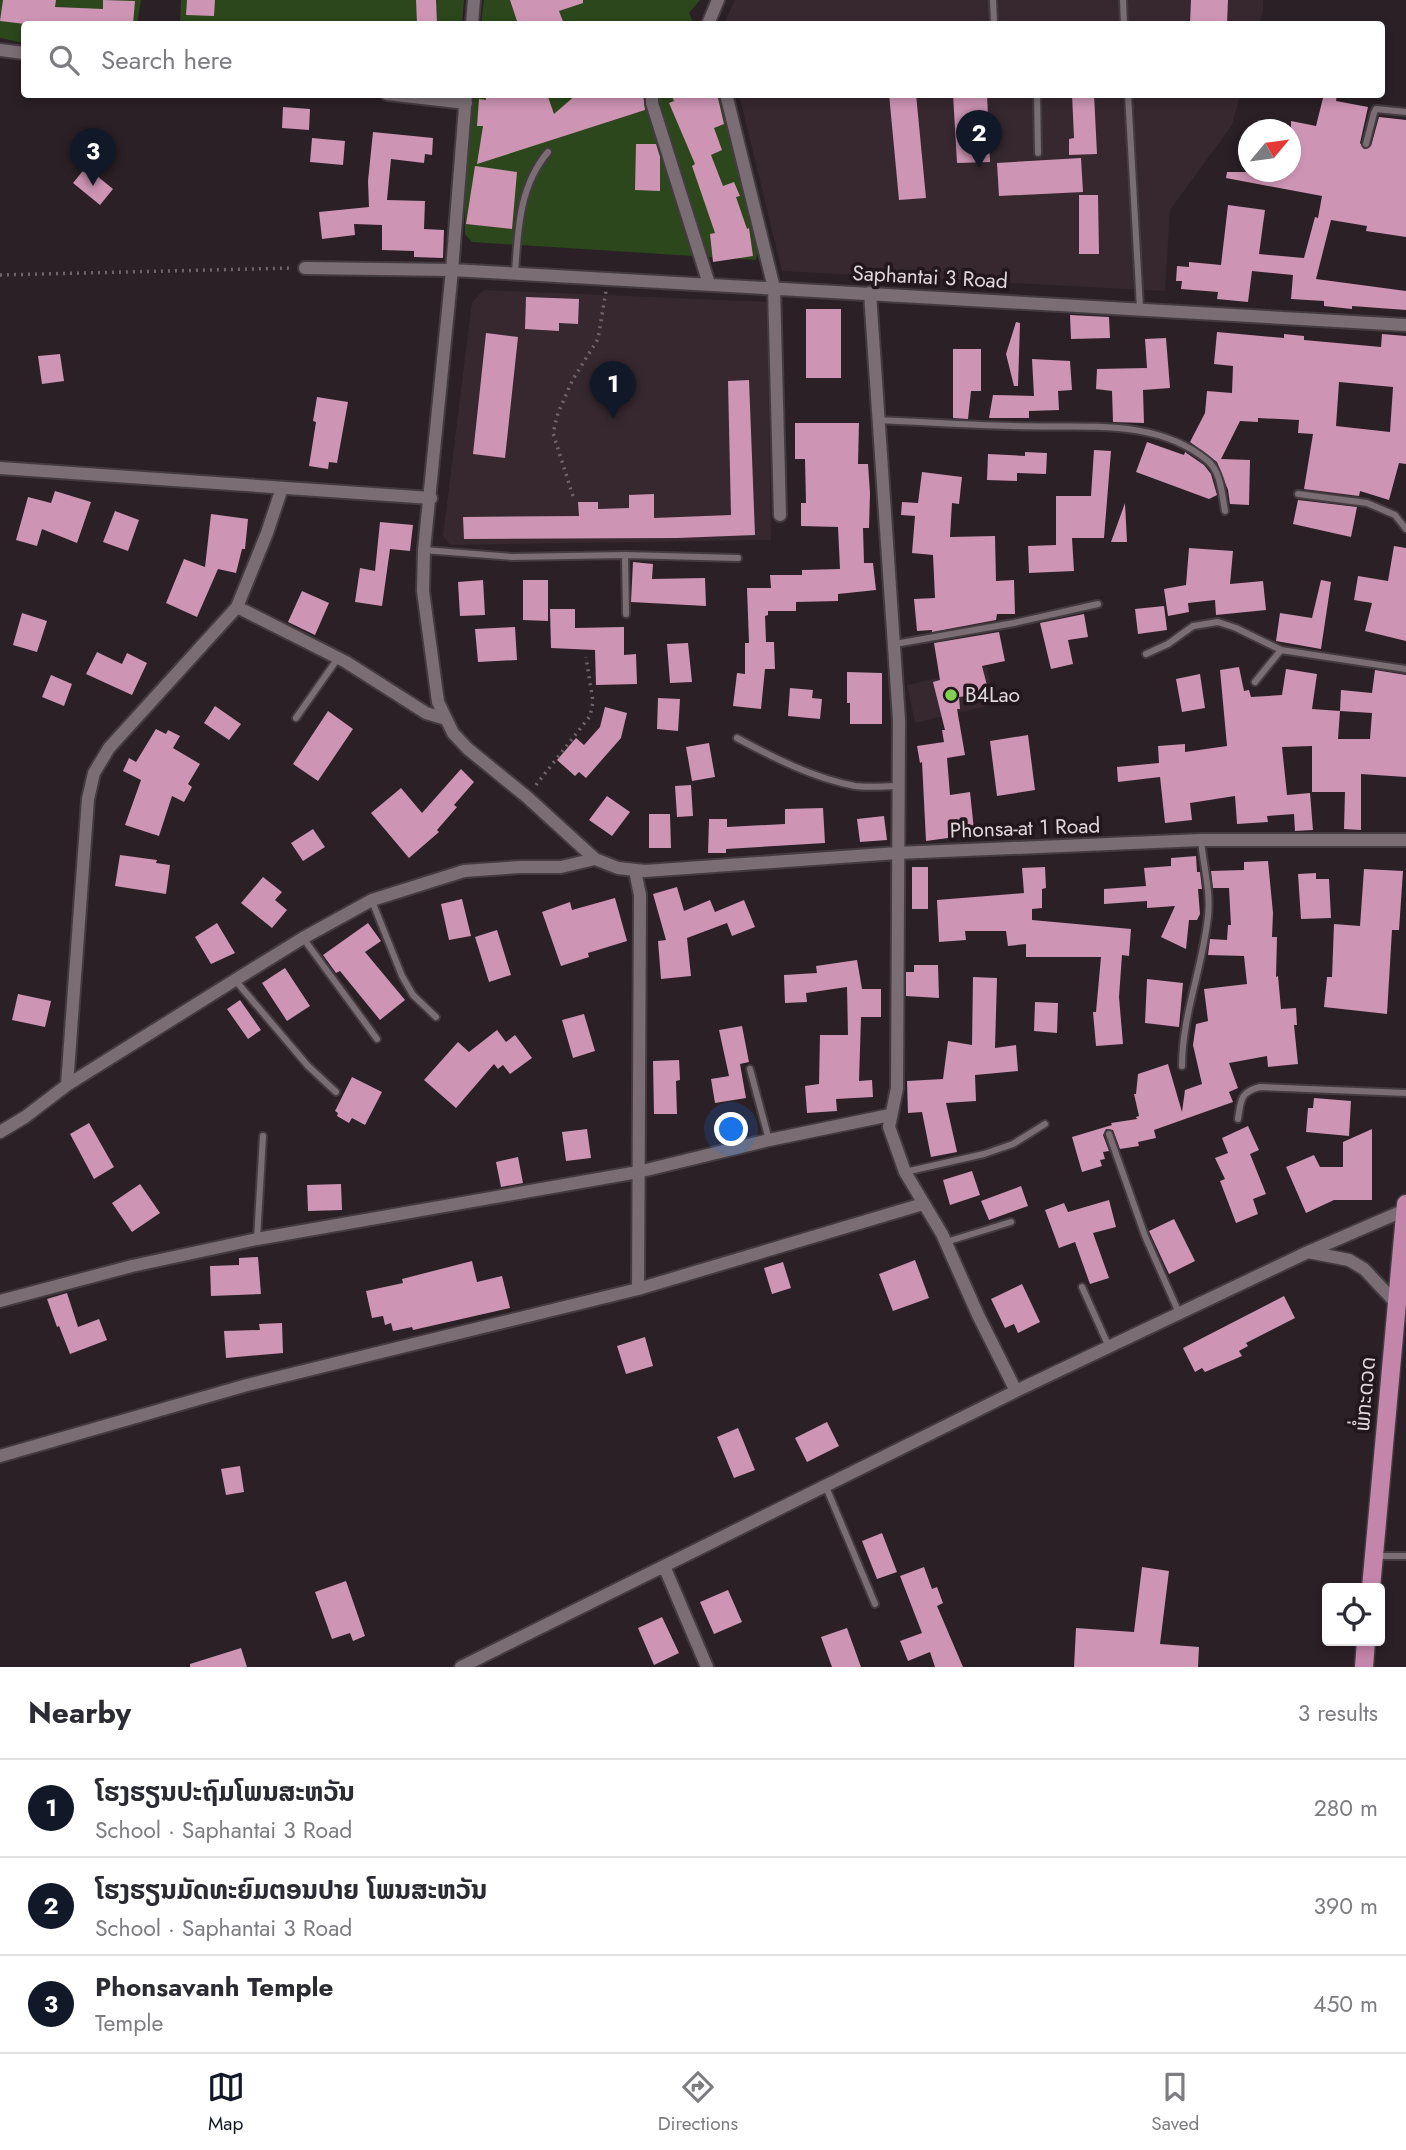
<!DOCTYPE html>
<meta charset="utf-8">
<style>
:root{--surface:#fff;--page:#f7f7f7;--text:#2b2b33;--muted:#7c7c81;--line:#e1e1e2;--accent:#111827}
body{margin:0;font-family:Jost,"Noto Sans Lao",sans-serif;background:var(--page);color:var(--text)}
.controls{position:absolute;right:21px;bottom:21px;display:grid;overflow:hidden;border-radius:7px;box-shadow:0 4px 10px #0003}
.controls button{width:63px;height:63px;display:grid;place-items:center;padding:0;border:0;border-bottom:2px solid var(--line);background:var(--surface);color:var(--text);font:35px sans-serif}
.compass{position:absolute;left:1238px;top:119px;width:63px;height:63px;border-radius:50%;background:var(--surface);box-shadow:0 4px 10px #0003;rotate:61deg}
.you{position:absolute;left:732px;top:1130px;width:24px;height:24px;margin:-18px;border:5px solid #fff;border-radius:50%;background:#1a73e8;box-shadow:0 0 0 10px #1a73e833}
.badge{display:grid;place-items:center;width:46px;height:46px;border-radius:50%;background:var(--accent);color:#fff;font-size:23px;font-weight:700}
.pin{position:absolute;translate:-50% -58px;filter:drop-shadow(0 2px 4px #0008)}
.pin::after{content:'';position:absolute;top:37px;width:24px;height:21px;background:inherit;clip-path:polygon(0 0,100% 0,50% 100%)}
.list{margin:0;padding:0;list-style:none}
h2{display:flex;justify-content:space-between;align-items:center;height:91px;margin:0;padding:0 28px;font-size:30px}
h2 small{font-size:23px;font-weight:400;color:var(--muted)}
.list li{display:grid;grid-template-columns:46px 1fr auto;gap:21px;align-items:center;box-sizing:border-box;height:98px;padding:0 28px;border-top:2px solid var(--line)}
.list b{display:block;font-size:26px;white-space:nowrap}
.list p{margin:0;font-size:23px;white-space:nowrap;color:var(--muted)}
.list em{font-size:23px;font-style:normal;color:var(--muted)}
.icon{flex:none;width:38px;height:38px;fill:none;stroke:currentColor;stroke-width:2;stroke-linecap:round;stroke-linejoin:round}
.map{position:relative;flex:none;width:1406px;height:1667px;overflow:hidden}
.search{position:absolute;background:var(--surface);box-shadow:0 4px 10px #0003;left:21px;right:21px;top:21px;height:77px;display:flex;align-items:center;gap:18px;box-sizing:border-box;padding:0 24px;border-radius:7px;color:var(--muted);font-size:26px}
.sheet{height:385px;background:var(--surface)}
nav{display:flex;justify-content:space-around;align-items:center;box-sizing:border-box;height:98px;border-top:2px solid var(--line);background:var(--surface);font-size:19px;color:var(--muted)}
nav a{display:grid;justify-items:center;gap:4px}
nav .on{color:var(--accent)}
.map>svg:first-child{display:block}
.built{fill:#372830}
.green{fill:#2b471b}
.building{fill:#cd94b4;fill-rule:evenodd}
.lines{fill:none;stroke-linecap:round;stroke-linejoin:round}
.lane-casing{stroke:#443b40;stroke-width:10}
.street-casing{stroke:#443b40;stroke-width:16}
.primary-casing{stroke:#443b40;stroke-width:21}
.path{stroke:#6f666b;stroke-width:3.5;stroke-dasharray:2 5;stroke-linecap:butt}
.lane{stroke:#7a6e74;stroke-width:6}
.street{stroke:#7a6e74;stroke-width:12}
.primary{stroke:#c485aa;stroke-width:18}
.poi-dot{fill:#80d051;stroke:#21171c;stroke-width:2.5}
.labels{text-anchor:middle;dominant-baseline:central;stroke-width:7;stroke-linejoin:round;paint-order:stroke}
.street-label{font-size:21px;fill:#dfd8dc;stroke:#21171c}
.poi-label{font-size:21px;fill:#dfd8dc;stroke:#21171c;text-anchor:start}
</style>
<div class="map">
<svg width="1406" height="1667" viewBox="0 0 1406 1667">
<rect width="100%" height="100%" fill="#2a2026"/>
<path class="built" d="M735,0h528v11l-4,13h-535z
M739,95h501l-8,30 -62,85 -5,81 -383,-20z
M484,290l283,12 4,238 -321,5 -7,-9 29,-234z
M987,667l8,37 -80,19 -8,-38z"/>
<path class="green" d="M0,0h141l-4,24h-113v19l-24,-5z
M181,0h283l-2,24h-282z
M484,0h216l-11,13 5,11h-213z
M474,95h245l39,156 -2,9 -284,-18 -7,-8v-46z"/>
<path class="building" d="M3,0h53l-1,7 48,2v-9l32,1 -2,23h-108l-25,-3z
M187,0h28l-1,16 -28,-1z
M416,0h20l1,24h-20z
M510,0h73v3l-24,8 5,13h-46z
M1191,0h37l-1,24h-37z
M485,94h62l7,20 23,-20h66l2,16 -168,54 6,-38h-6l2,-27 7,1z
M671,94h46l7,30 -10,4 8,22 -11,5 12,31 11,-4 6,14 -4,1 11,32 2,-1 4,28 -40,6 -3,-28 5,-1 -23,-67 3,-2 -26,-61 5,-2z
M889,94h27l10,104 -27,2z
M953,94h34l3,68 -33,1z
M1072,94h22l3,60 -28,1v-16l5,-1z
M1324,94h13l-1,7 32,6 -8,36 4,6 7,-3 8,-29 27,3v117l-40,-6 1,-5 -36,-6 -15,59 90,12v19l-54,-4v3l-28,-3v-5l-33,-2 2,-24 -41,-4 -4,31 -31,-3 1,-7 -37,-3 1,-8h-6l1,-15 12,1v-5l32,3 7,-60 37,5 -6,44 45,4 11,-41 3,1 4,-22 -96,-18 1,-6h49l15,2v-53l25,5z
M283,107l27,2 -1,21 -27,-2z
M373,132l60,6 -1,17 -7,-1 -1,9 -33,-4 -4,41 38,1 -1,28 20,1 -1,28 -29,-1v-6l-32,-1v-25l-28,-1 1,11 -33,4 -3,-27 50,-5 -1,-26z
M312,138l33,3 -2,24 -33,-3z
M636,144h20l4,13v34l-25,-1z
M1081,158l2,34 -84,4 -2,-33z
M475,166l42,6 -5,57 -46,-5z
M86,167l27,22 -13,16 -27,-22z
M1079,195h19l1,59h-20z
M526,297l53,2 -1,25 -19,-1v8l-34,-2z
M806,309h35v69h-35z
M1070,315l39,2 1,21 -39,1z
M1016,322l4,1 -2,63h-4l-8,-32z
M1217,332l67,6v-4l20,2v4l77,7 1,-13 24,2v128l-7,-1 -10,37 -29,-9 -1,5 -55,-7 9,-55 -15,-1 1,-13 -41,-2v4l-18,-1 -19,38 29,1 -1,45 -19,-1 -2,-14 -11,-28 -27,-20 15,-29 2,-22 25,2 1,-27 -19,-2zM1339,382l54,5 -3,45 -54,-6z
M486,333l32,4 -13,121 -32,-4z
M1166,338l4,50 -27,2 1,33 -31,-1 -1,-31 -16,-2 1,-20 50,-1 -2,-29z
M953,349h28v42h-10l-3,28 -15,-1z
M60,354l4,27 -22,3 -4,-28z
M1032,359l38,2 2,29 -14,1 1,19 -30,1v7h-40l4,-23 41,1z
M749,380l6,155 -78,3 -213,1 -1,-22 116,-1 -1,-14h20v7l31,-1v-13l25,-1v24l77,-3 -3,-134z
M317,397l31,5 -11,61 -8,-1 -1,7 -19,-3 7,-44 -3,-1z
M795,423h64l-1,41h10l2,29 -1,35h-6l1,35h9l3,27 -38,4v7l-42,1v9h-28v4l-3,1 1,26h8l1,27h-10l-4,40 -28,-3 4,-33 8,1v-31h4l-2,-55h24l-1,-13h32v-5l38,-1 -2,-42 -37,-1v-23h5l-1,-44h-10z
M1147,442l37,13 1,-3 19,13 7,9 6,21 -8,4 -73,-27z
M1094,450l17,1 -7,87h-32l2,33 -45,2 -1,-27 28,-1v-49h35z
M1025,452l22,1 -1,21 -29,-1v8l-30,-1 1,-26 37,2z
M922,472l40,5 -3,27 -7,-1 -2,34 45,-1 1,45 18,-1 1,34h-18l-1,6 -64,12v-2l-15,1 -3,-32 21,-1 -2,-43 -21,-2 3,-37 -14,-1 1,-13 16,1z
M55,491l36,11 -14,41 -35,-14 -5,17 -21,-6 12,-43 23,6z
M1298,500l59,7 -6,30 -58,-13z
M1125,503l2,39h-16z
M115,511l24,9 -11,31 -25,-9z
M211,514l37,5 -3,30h-3l-6,24 -18,-4 -21,48 -31,-14 18,-44 21,8z
M380,522l33,3 -3,26 -20,-2 -8,57 -27,-4 5,-34 15,3z
M1394,546l12,2v93l-41,-10 7,-28 -18,-3 4,-24 30,5z
M1189,548l44,3 -3,33 33,-3 3,29 -50,5 -1,-15 -27,3 1,9 -21,4 -4,-27 22,-4z
M633,562l20,2 -1,15 53,-1 1,28 -75,-4z
M483,580l2,35 -25,1 -2,-34z
M523,580h25v41l-25,-1z
M1321,580l10,2 -10,67 -45,-8 4,-28 32,5z
M302,591l27,12 -14,32 -27,-13z
M1164,606l3,24 -29,4 -3,-25z
M550,609h25v19l49,-1v28l12,-1 1,30 -41,1 -1,-35 -44,-2z
M22,613l25,8 -10,31 -24,-7z
M1084,614l4,23 -20,3 5,24 -22,5 -11,-46z
M515,627l2,33 -39,2 -3,-33z
M999,632l6,29 -23,5 7,27 -30,4 1,12h-3l8,46 -18,3 3,37 20,-3 4,38 -26,3v5l-22,3 -4,-79 -2,1 -3,-17 27,-4 -2,-12h3l-12,-48 7,-2 -6,-37z
M688,643l4,39 -22,1 -3,-39z
M97,652l25,12 5,-11 20,10 -15,32 -46,-21z
M1239,667l5,24 5,-1 2,7 31,-2 4,-26 31,5 -5,35 28,2 -2,28h32l2,-26 -32,-2 1,-21 31,3 3,-23 31,5v102l-45,-3v56l-17,-1 1,-37h-33v-46l-30,1 5,48 23,-2 3,37 -18,1 -1,-17 -27,2 1,6 -31,2 -2,-28 -45,7 2,17 -27,3 -5,-46 -42,5 -1,-15 42,-4 -1,-17 27,-2v8l42,-6 -7,-76z
M847,672l35,1v51h-32v-21h-3z
M1200,674l5,34 -23,4 -6,-33z
M51,675l21,9 -8,22 -22,-9z
M790,688l23,2 -1,8 10,1 -2,20 -32,-3z
M658,698l22,1 -2,32 -21,-2z
M215,706l26,18 -12,16 -25,-17z
M605,707l22,6 -6,25 -35,40 -7,-6 -4,4 -18,-16 19,-22 8,7 16,-18z
M328,711l25,18 -35,52 -25,-17z
M156,729l10,5 2,-4 12,6 -7,12 27,16 -12,20 4,3 -8,15 -12,-6 -13,40 -34,-11 16,-45 -18,-9 6,-13 7,4z
M1028,735l7,55 -38,6 -7,-55z
M709,743l6,34 -23,4 -6,-34z
M461,769l13,13 -20,23 3,2 -20,23 2,2 -30,26 -38,-45 30,-25 21,25z
M691,785l2,31 -16,1 -2,-31z
M607,796l23,16 -18,24 -23,-16z
M823,808l2,35 -99,6v4h-18l1,-34h18v8l58,-3v-15z
M649,814h21l1,34h-22z
M884,816l3,24 -27,2 -3,-23z
M313,829l12,18 -22,14 -12,-18z
M120,855l37,5 -1,3 14,2 -4,29 -51,-8z
M1196,856l1,16h3l2,17h-4l2,25 -3,6h-8l-3,29 -25,-12 14,-31 -28,2v-7l-43,3v-15l42,-3 -2,-18 27,-2v-8z
M1268,861l5,52 -1,24h5l-1,40 2,-1 3,33 15,-1 1,17h-3l4,39 -30,3 -1,-11 -38,7 9,25 -9,4 4,10 -79,28 2,8 -18,4 1,4 -19,3 -7,-19 -7,-1 -3,6 6,16 -6,1 2,7 -5,1 2,6 -20,6 -10,-35 40,-12 -1,-2 26,-4 -1,-2 3,-1 -5,-22h2l2,-20 30,-10 14,48 3,-22 17,-6 -9,-39 3,-21 12,-3 -4,-32 43,-5 -3,-28 -36,-1 2,-16 17,1 1,-15h3l-2,-37h-16l-2,-17 33,-1v-8z
M912,867h16v42h-16z
M1045,867l1,21 -4,1v19l-10,1v11l99,9 -2,27 -7,-1 -3,42 4,47 -27,2 -3,-34h3l5,-55h-75v-13l-18,2 -2,-15h-41l1,9 -27,2 -2,-42 87,-7 -2,-25z
M1364,869l39,2 -4,59h-7l-5,84 -63,-7 3,-30h5l2,-53 26,2z
M1316,873v6h13l2,39 -30,1 -3,-45z
M263,877l19,15 -7,8 12,10 -15,18 -31,-25z
M677,887l7,24 26,-11 5,12 29,-12 11,27 -23,9 -5,-13 -40,15 4,38 -30,3 -3,-38 8,-1 -13,-46z
M615,898l12,43 -39,12 1,4 -28,9 -19,-54 28,-10 2,8z
M462,899l9,37 -22,4 -8,-36z
M217,923l18,30 -24,11 -16,-27z
M368,923l13,18 -16,11 40,48 -25,20 -40,-49 -4,2 -13,-18z
M497,930l14,45 -22,7 -14,-45z
M857,960l5,29h19v28h-20l-2,64 13,-1 1,17 -37,2 1,12 -30,2 -2,-27 14,-2 1,-49h28l-1,-48 -41,6 1,9 -22,1 -1,-28 33,-2 -1,-7z
M914,965h24l1,33 -33,-2v-24h8z
M285,968l25,38 -23,15 -25,-38z
M973,977l24,1 -2,70 21,-3 2,26 -43,4 1,26 -30,2 11,49 -26,5 -9,-45 -14,1 -1,-32 36,-2 5,-38 24,4z
M1147,979l36,4 -4,44 -34,-4z
M18,994l33,7 -6,26 -33,-7z
M240,1000l21,30 -13,9 -21,-30z
M1035,1002l23,1 -1,30 -23,-2z
M584,1014l11,37 -22,7 -11,-38z
M742,1026l7,36 -9,2 6,34 -31,5 -4,-24 18,-3 -10,-46z
M497,1030l9,12 9,-7 17,23 -22,16 -7,-9 -5,4 -4,-5 -38,44 -32,-28 34,-38 11,10z
M679,1060l1,20 -4,1 1,33h-23l-1,-53z
M352,1077l30,15 -17,33 -13,-7 -3,5 -12,-7 1,-3 -3,-2z
M1314,1098l37,3 -2,35 -43,-4 2,-24h5z
M89,1123l25,44 -20,12 -24,-45z
M1248,1126l11,24 -9,4 16,40 -13,5 5,15 -22,9 -16,-42 5,-2 -10,-21 13,-5 -6,-15z
M587,1129l4,29 -25,3 -4,-29z
M1372,1129v71h-38l-28,13 -20,-46 28,-12 6,12h23v-25z
M518,1157l5,26 -22,4 -5,-25z
M972,1171l8,24 -30,10 -7,-25z
M140,1184l20,29 -28,19 -20,-29z
M341,1184l1,26 -34,1 -1,-26z
M1021,1186l7,20 -39,14 -8,-19z
M1109,1200l7,27 -23,6 16,45 -19,6 -15,-42 -16,6 -14,-38 19,-7 4,9z
M1174,1219l21,42 -26,13 -20,-43z
M258,1257l3,37 -50,2 -1,-30 29,-1v-7z
M915,1260l14,38 -36,13 -14,-37z
M472,1261l5,21 25,-6 8,32 -97,22 -1,-3 -19,4 -2,-8 -6,2 -2,-9 -11,2 -6,-27 37,-8 -1,-4z
M783,1262l8,26 -19,6 -8,-26z
M1022,1284l18,38 -22,11 -4,-9 -9,4 -14,-29z
M67,1293l11,34 21,-8 8,21 -37,14 -11,-28 -2,1 -10,-28z
M1284,1296l11,22 -49,25 2,3 -9,5 3,5 -37,16 -3,-4 -7,4 -12,-24z
M282,1323l1,30 -57,5 -2,-27 36,-1 -1,-6z
M645,1337l8,29 -27,8 -9,-28z
M827,1422l12,24 -32,16 -12,-24z
M738,1428l17,42 -21,8 -17,-41z
M240,1466l4,26 -18,3 -5,-26z
M882,1533l15,39 -20,7 -15,-38z
M924,1567l8,22 5,-2 6,16 -6,3 26,61h-28l-5,-15 -22,9 -8,-20 22,-8 -22,-57z
M1142,1567l27,4 -9,73 39,3 -1,20h-124l2,-39 58,4z
M346,1581l19,55 -12,5 -3,-8 -18,6 -17,-47z
M728,1590l14,32 -28,12 -14,-32z
M662,1617l17,36 -25,12 -16,-37z
M847,1628l14,39h-29l-11,-30z
M241,1648l6,19h-57v-3z"/>
<g class="lines">
<g class="lane-casing">
<path id="lane" d="M993,0l1,24
M1123,0l1,24
M1037,94l1,59
M1128,94l12,214
M1366,144l8,-31 2,-4 30,3
M515,273c3,-43 4,-87 33,-121
M879,420c45,2 89,5 134,6 65,3 142,-10 195,35 13,11 14,34 17,50
M1298,494l69,9 28,12 11,14
M424,550l88,7 113,-2 113,3
M625,555l1,59
M895,644l119,-21 84,-19
M1146,654l22,-10 25,-18 25,-4 18,6 45,22
M1255,682l26,-32 125,19
M296,718l42,-60
M737,738c37,20 76,40 118,48 14,2 30,0 44,0
M372,901l30,75 11,19 23,22
M303,938l74,101
M235,980l73,86 28,26
M1182,1066c0,-51 21,-99 26,-150 3,-24 -5,-52 -7,-76
M750,1069l19,71
M1238,1119c3,-19 2,-27 22,-32l146,6
M1109,1134l36,102 34,77
M905,1172l79,-18 29,-10 32,-20
M257,1239l6,-103
M946,1242l65,-20
M1082,1287l27,60
M826,1487l49,117
M1376,1556h30"/>
</g>
<g class="street-casing">
<path id="street" d="M472,24l2,-24
M708,24l10,-24
M0,50l24,3
M387,94l79,9
M466,94l-14,176 -28,280 -1,41 15,111 15,31 15,16 59,48 68,62 23,9 27,3 252,-18 304,-13h205
M652,94v9l57,181
M726,94l48,194 6,227
M305,268l147,2 954,55
M870,293l29,427 -2,368 -8,39 16,45 37,62 36,81 38,76
M0,468l431,30
M237,607l109,55 80,51 20,6
M635,871l5,24 -2,394
M67,1085l21,-286 6,-26 15,-25 128,-141 30,-74 15,-45
M0,1132l25,-15 42,-32 168,-105 68,-42 69,-38 92,-29 56,-4h41l34,-8
M1308,1252l41,8 15,9 32,34
M0,1301l132,-35 125,-27 381,-67 131,-32 121,-25
M0,1456l247,-71 391,-96 285,-85
M664,1566l43,101
M461,1667l555,-276 292,-139 97,-42"/>
</g>
<g class="primary-casing">
<path id="primary" d="M1371,1588l35,-384
M1364,1667l2,-26"/>
</g>
<path class="path" d="M0,275l293,-7
M573,496l-20,-63 5,-20 15,-34 25,-40 8,-48
M536,785l54,-69 3,-14 -7,-45"/>
<use href="#lane" class="lane"/>
<use href="#street" class="street"/>
<use href="#primary" class="primary"/>
</g>
<circle class="poi-dot" cx="951" cy="695" r="7"/>
<g class="labels">
<g class="street-label">
<text transform="translate(930 277) rotate(3)">Saphantai 3 Road</text>
<text transform="translate(1025 828) rotate(-2)">Phonsa-at 1 Road</text>
<text transform="translate(1365 1394) rotate(-85)">ພໍ່ກະດວດ</text>
</g>
<g class="poi-label">
<text x="965" y="695">B4Lao</text>
</g>
</g>
</svg>
<div class="controls">
<button><svg class="icon" aria-label="locate" viewBox="0 0 24 24"><circle cx="12" cy="12" r="6"/><path d="M12 2v4M12 18v4M2 12h4M18 12h4"/></svg></button>
</div>
<svg class="compass" viewBox="-18 -18 36 36"><path d="M0-13l5 13h-10z" fill="#e53935"/><path d="M0 13l5-13h-10z" fill="#7c7c81"/></svg>
<div class="you"></div>
<div class="pin badge" style="left:613px;top:419px">1</div>
<div class="pin badge" style="left:979px;top:168px">2</div>
<div class="pin badge" style="left:93px;top:186px">3</div>
<div class="search"><svg class="icon" aria-label="search" viewBox="0 0 24 24"><circle cx="10" cy="10" r="6"/><path d="M15 15l6 6"/></svg>Search here</div>
</div>
<section class="sheet">
<h2>Nearby<small>3 results</small></h2>
<ul class="list">
<li><span class="badge">1</span><div><b>ໂຮງຮຽນປະຖົມໂພນສະຫວັນ</b><p>School · Saphantai 3 Road</p></div><em>280 m</em></li>
<li><span class="badge">2</span><div><b>ໂຮງຮຽນມັດທະຍົມຕອນປາຍ ໂພນສະຫວັນ</b><p>School · Saphantai 3 Road</p></div><em>390 m</em></li>
<li><span class="badge">3</span><div><b>Phonsavanh Temple</b><p>Temple</p></div><em>450 m</em></li>
</ul>
</section>
<nav>
<a class="on"><svg class="icon" aria-label="map" viewBox="0 0 24 24"><path d="M3 6l6-2 6 2 6-2v14l-6 2-6-2-6 2zM9 4v14M15 6v14"/></svg>Map</a>
<a><svg class="icon" aria-label="directions" viewBox="0 0 24 24"><path d="M12 3l9 9-9 9-9-9zM9 14v-3h6M13 9l2 2-2 2"/></svg>Directions</a>
<a><svg class="icon" aria-label="saved" viewBox="0 0 24 24"><path d="M7 4h10v16l-5-4-5 4z"/></svg>Saved</a>
</nav>
